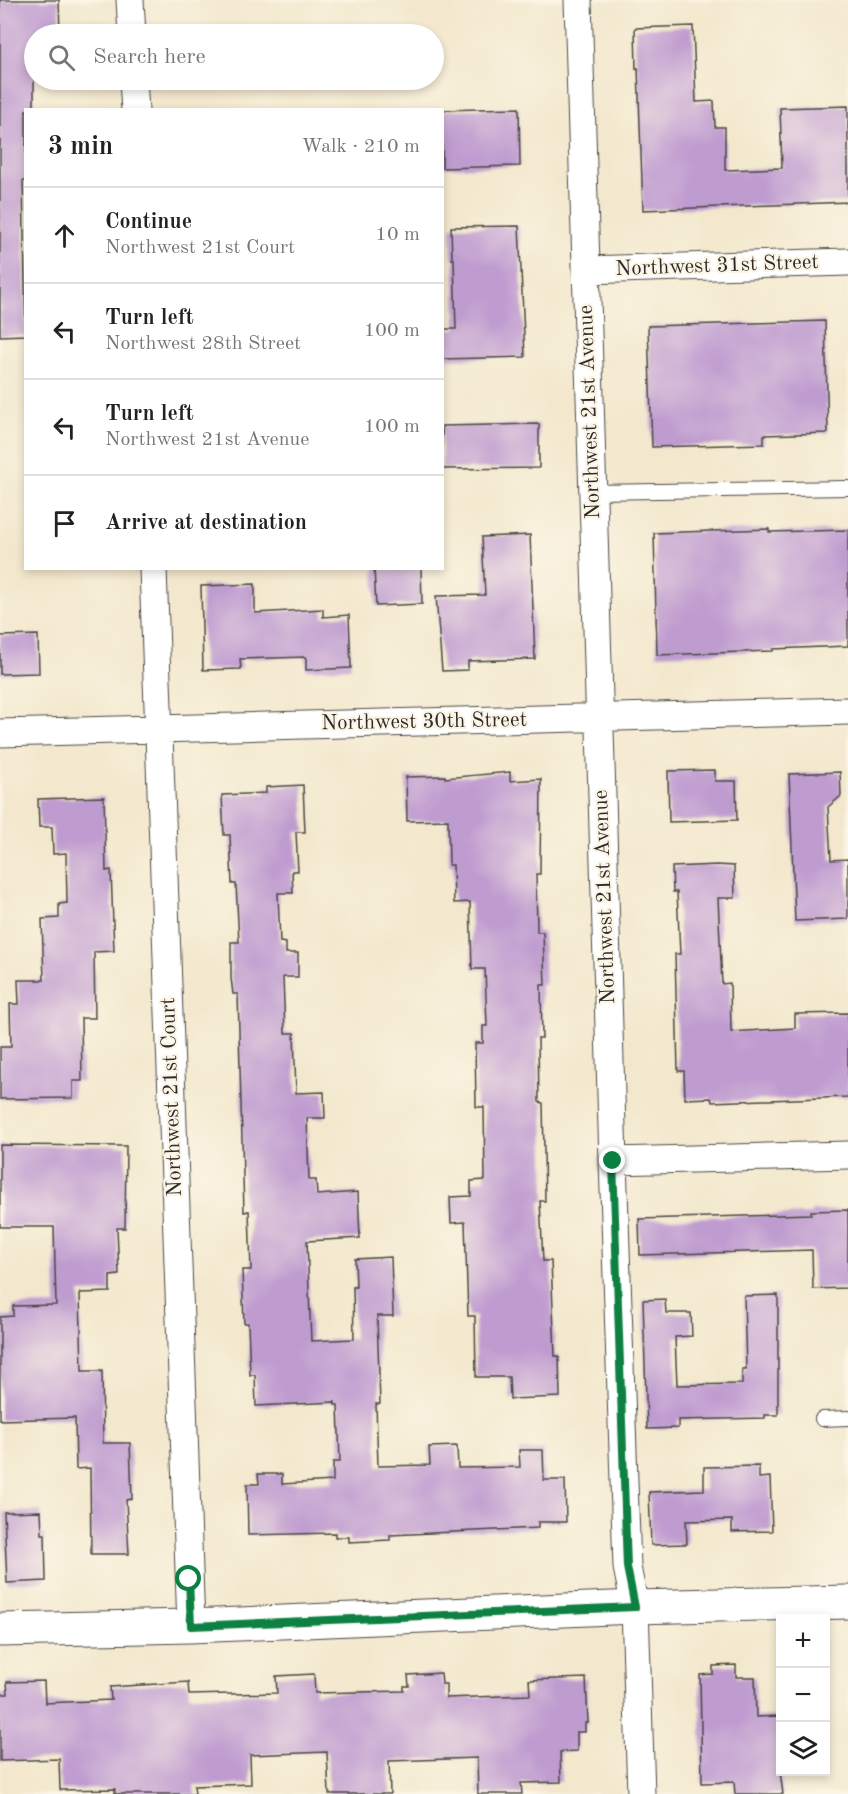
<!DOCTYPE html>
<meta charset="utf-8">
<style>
:root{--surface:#fff;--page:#f6f6f6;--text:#222;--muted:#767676;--line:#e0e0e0}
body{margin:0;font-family:"Old Standard TT",serif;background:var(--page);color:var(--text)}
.controls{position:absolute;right:18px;bottom:18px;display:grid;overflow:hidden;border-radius:0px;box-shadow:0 3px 9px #0003}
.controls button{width:54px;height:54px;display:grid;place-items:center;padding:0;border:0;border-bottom:2px solid var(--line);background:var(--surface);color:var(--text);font:30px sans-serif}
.stop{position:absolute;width:18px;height:18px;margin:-14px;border:4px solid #0b8043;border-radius:50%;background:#fff}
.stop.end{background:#0b8043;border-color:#fff;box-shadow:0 2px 6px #0008}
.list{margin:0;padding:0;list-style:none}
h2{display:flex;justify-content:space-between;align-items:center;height:78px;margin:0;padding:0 24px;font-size:26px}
h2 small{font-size:20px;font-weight:400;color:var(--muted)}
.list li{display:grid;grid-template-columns:39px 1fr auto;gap:18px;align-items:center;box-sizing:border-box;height:96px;padding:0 24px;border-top:2px solid var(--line)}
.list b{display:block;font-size:22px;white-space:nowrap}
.list p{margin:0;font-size:20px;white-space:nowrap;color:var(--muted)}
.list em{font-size:20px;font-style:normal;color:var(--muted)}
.icon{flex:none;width:33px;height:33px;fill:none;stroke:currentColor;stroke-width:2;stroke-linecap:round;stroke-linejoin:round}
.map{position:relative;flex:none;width:848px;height:1794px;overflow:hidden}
.search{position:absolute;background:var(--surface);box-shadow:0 3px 9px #0003;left:24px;top:24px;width:420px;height:66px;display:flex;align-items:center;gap:15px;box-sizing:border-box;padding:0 21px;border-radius:33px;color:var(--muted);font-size:22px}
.panel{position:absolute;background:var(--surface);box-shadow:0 3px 9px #0003;left:24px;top:108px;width:420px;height:462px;border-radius:0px}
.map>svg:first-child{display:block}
.building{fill:#bf9cd0}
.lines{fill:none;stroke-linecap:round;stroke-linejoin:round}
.service-casing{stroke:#494743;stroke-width:16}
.minor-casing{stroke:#494743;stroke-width:29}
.tertiary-casing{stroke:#494743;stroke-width:35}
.service{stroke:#fff;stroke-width:14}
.minor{stroke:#fff;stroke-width:27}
.tertiary{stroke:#fff;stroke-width:33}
.route{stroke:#0b8043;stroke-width:8}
.labels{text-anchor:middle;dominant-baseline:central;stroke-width:4.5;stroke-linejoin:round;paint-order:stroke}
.street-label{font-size:21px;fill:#2b2b2b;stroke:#fcf5e5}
</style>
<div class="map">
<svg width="848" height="1794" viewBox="0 0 848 1794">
<rect width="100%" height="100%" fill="#fcf5e5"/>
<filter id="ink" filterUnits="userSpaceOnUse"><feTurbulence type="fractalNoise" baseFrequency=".0167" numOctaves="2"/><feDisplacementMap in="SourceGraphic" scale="12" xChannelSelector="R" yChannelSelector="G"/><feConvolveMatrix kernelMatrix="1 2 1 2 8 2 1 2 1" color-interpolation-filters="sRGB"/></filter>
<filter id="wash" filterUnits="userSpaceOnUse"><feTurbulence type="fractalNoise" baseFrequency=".008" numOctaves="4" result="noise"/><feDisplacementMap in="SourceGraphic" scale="24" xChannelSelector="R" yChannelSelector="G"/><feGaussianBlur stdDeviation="1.35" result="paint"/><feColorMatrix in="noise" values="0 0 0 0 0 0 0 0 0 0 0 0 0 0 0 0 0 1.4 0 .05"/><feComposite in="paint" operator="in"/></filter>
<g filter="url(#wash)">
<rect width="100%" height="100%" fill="#f3e8cd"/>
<g id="blocks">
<path class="building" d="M0,0h59l1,34h-26v76h-8v71h-3l3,154 -26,1z
M693,26l3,76 18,-1 1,26h10v43l57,-2 -2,-60 68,-2v96l-205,8 -5,-142 -2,1 -1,-41z
M519,108l1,58 -78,2v-58z
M519,226l6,131 -83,2v-30h14l-2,-70h-2l-1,-32z
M825,321l3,112 -64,2v9l-112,3 -4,-121z
M539,424v44l-97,1v-43z
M769,529v3l79,-2v116l-75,3v2l-116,4 -3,-122z
M530,535l5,124 -67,2v9l-26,1 -6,-75 49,-1 -3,-58z
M374,568h47l1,36 -46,2z
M255,584v29l68,-4v8l26,-2 2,53 -45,2v-13l-66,2 1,10 -38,1 -2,-84z
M38,635l1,38 -39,1v-38z
M715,770v11h21l1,39 -68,2 -1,-51z
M510,772v9l31,-2 -1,95h-4l1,58h6l2,53h-4l1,53h-4l1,64 4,1 2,98h-5l3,60h8l4,95h4l1,41 -50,2 -1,-22h-33l-1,-61h-7l-3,-94 -14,1 -1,-26 21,-1v-15l14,-1 -1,-73h-8l-1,-64h8v-17h4l-2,-57h-13l-2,-67 -16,1 -1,-38h-4l-1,-45 -41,1 -1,-44 39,-1v2z
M840,772l1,24 -13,11 3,53 17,-1v60l-53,2 -6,-147z
M303,785l2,47h-9l2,39h-6l1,22h-15l2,49 6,1v10h12v24h-15l2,56h9l2,60 28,-1 1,26h-18l2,62h7l1,15 41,-3 2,46 -53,3 4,100 43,-2 -1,-52h3l-1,-28 36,-2 2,59h-16l3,88h-4l2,62 52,-1 -1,-18 28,-1 1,22 62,-1 -1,-17h24l1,30h21l1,42h-28v6l-148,7v5l-41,2v-5h-14v-4l-87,2 -1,-51h12l-1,-10h24v10l51,-3v-19h7l-2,-57h-3v-3l-79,4 -1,-31h-5l-2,-52h-4l-2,-53h9l-2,-59 -5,1 -6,-218h-5l-2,-16v-36h8l-3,-58h-4l-2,-49h-6l-2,-40 44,-2v-6z
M104,797l2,74 5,-1 3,81 -20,1 1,66h-14l1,63h-9v17l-73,1v-52h11l-1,-43h9l-1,-24h26l-2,-61 17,-1v-14l8,-1 -1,-50 -13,1 -1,-27h-13l-1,-28z
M717,865l17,1 1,32h-17l4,86 8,-1 1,49 64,-4v-14l53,-1v84l-136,5 -1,-4 -26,1 -1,-28h-6l-3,-117h5l-3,-62h-4l-1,-25z
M0,1145l126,1 -1,82h-8l2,47 -9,1v16l-30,1 2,78h20l1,72h27l2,56 -6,1 3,54h-38l-1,-86 -14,1 -1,-51 -75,2v-103l13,-1v-10l43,-1 -2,-78h-54z
M848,1210v78l-35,1 -1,-39 -172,5 -1,-36 172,-5v-3z
M778,1295v120h-13v3l-87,2v8l-31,1 -4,-129 22,-1 1,14h25l1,23 -17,1 2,48 65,-1v-15h4l-2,-73z
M759,1466v12l11,-1 2,54 -40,1v-12l-46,1 1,23 -36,1 -2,-53 55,-2v-23z
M41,1511l1,23h3l1,47 -39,2 -3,-71z
M736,1665v12h19l1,40 24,-1v56l3,22h-48l-1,-12 -32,1 -2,-108 13,-1v-8z
M441,1673l1,11h4v14l84,-3 -1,-15 57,-2 2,45h-3v9h-8v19l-17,1 1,30 -40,1 1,11h-44l-1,-36 -88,3 1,33h-61l-2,-42 -77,3 1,29 -57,2 1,8h-80v-5l-55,1 -1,-31 -59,2v-67h8l-1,-12 37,-1 1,22 66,-3 -1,-13 78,-5 1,13 88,-2 -1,-17 38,-2 1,19 89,-2v-5h5l-1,-11z"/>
</g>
</g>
<g filter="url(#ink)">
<use href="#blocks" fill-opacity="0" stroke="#494743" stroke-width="1.5"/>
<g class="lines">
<g class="service-casing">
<path id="service" d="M593,492l255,-4
M822,1419l26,-1"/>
</g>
<g class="minor-casing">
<path id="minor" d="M130,0l2,34
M578,0l35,1161 14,406 8,40 6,187
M133,80l2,30
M586,270l262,-8
M153,568l38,1058
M0,733l848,-22
M613,1161l235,-6"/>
</g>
<g class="tertiary-casing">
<path id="tertiary" d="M0,1630l191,-4 444,-19 213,-5"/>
</g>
<use href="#service" class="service"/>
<use href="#minor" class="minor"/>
<use href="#tertiary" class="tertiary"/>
</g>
</g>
<g class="lines" filter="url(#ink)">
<path class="route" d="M189,1579l2,47 444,-19 -8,-40 -14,-406"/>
</g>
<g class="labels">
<g class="street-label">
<text transform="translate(717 266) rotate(-2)">Northwest 31st Street</text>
<text transform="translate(590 412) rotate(-92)">Northwest 21st Avenue</text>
<text transform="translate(424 722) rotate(-1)">Northwest 30th Street</text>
<text transform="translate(605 897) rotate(-92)">Northwest 21st Avenue</text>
<text transform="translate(172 1097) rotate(-92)">Northwest 21st Court</text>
</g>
</g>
</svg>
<div class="controls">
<button>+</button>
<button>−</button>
<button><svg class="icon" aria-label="layers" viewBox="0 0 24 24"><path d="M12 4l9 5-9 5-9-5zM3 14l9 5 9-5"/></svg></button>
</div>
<div class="stop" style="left:189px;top:1579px"></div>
<div class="stop end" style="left:613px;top:1161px"></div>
<div class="search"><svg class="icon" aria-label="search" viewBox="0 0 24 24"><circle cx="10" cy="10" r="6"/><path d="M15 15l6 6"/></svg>Search here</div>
<section class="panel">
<h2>3 min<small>Walk · 210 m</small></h2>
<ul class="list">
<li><svg class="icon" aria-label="ahead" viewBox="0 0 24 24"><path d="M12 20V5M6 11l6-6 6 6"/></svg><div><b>Continue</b><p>Northwest 21st Court</p></div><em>10 m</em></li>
<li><svg class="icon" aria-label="left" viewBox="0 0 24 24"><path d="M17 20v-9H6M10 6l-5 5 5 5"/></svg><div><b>Turn left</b><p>Northwest 28th Street</p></div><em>100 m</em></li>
<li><svg class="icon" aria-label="left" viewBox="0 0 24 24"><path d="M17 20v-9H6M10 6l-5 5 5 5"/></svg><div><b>Turn left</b><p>Northwest 21st Avenue</p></div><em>100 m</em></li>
<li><svg class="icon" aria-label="arrive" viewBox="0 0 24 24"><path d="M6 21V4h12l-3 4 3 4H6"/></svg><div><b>Arrive at destination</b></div></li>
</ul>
</section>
</div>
